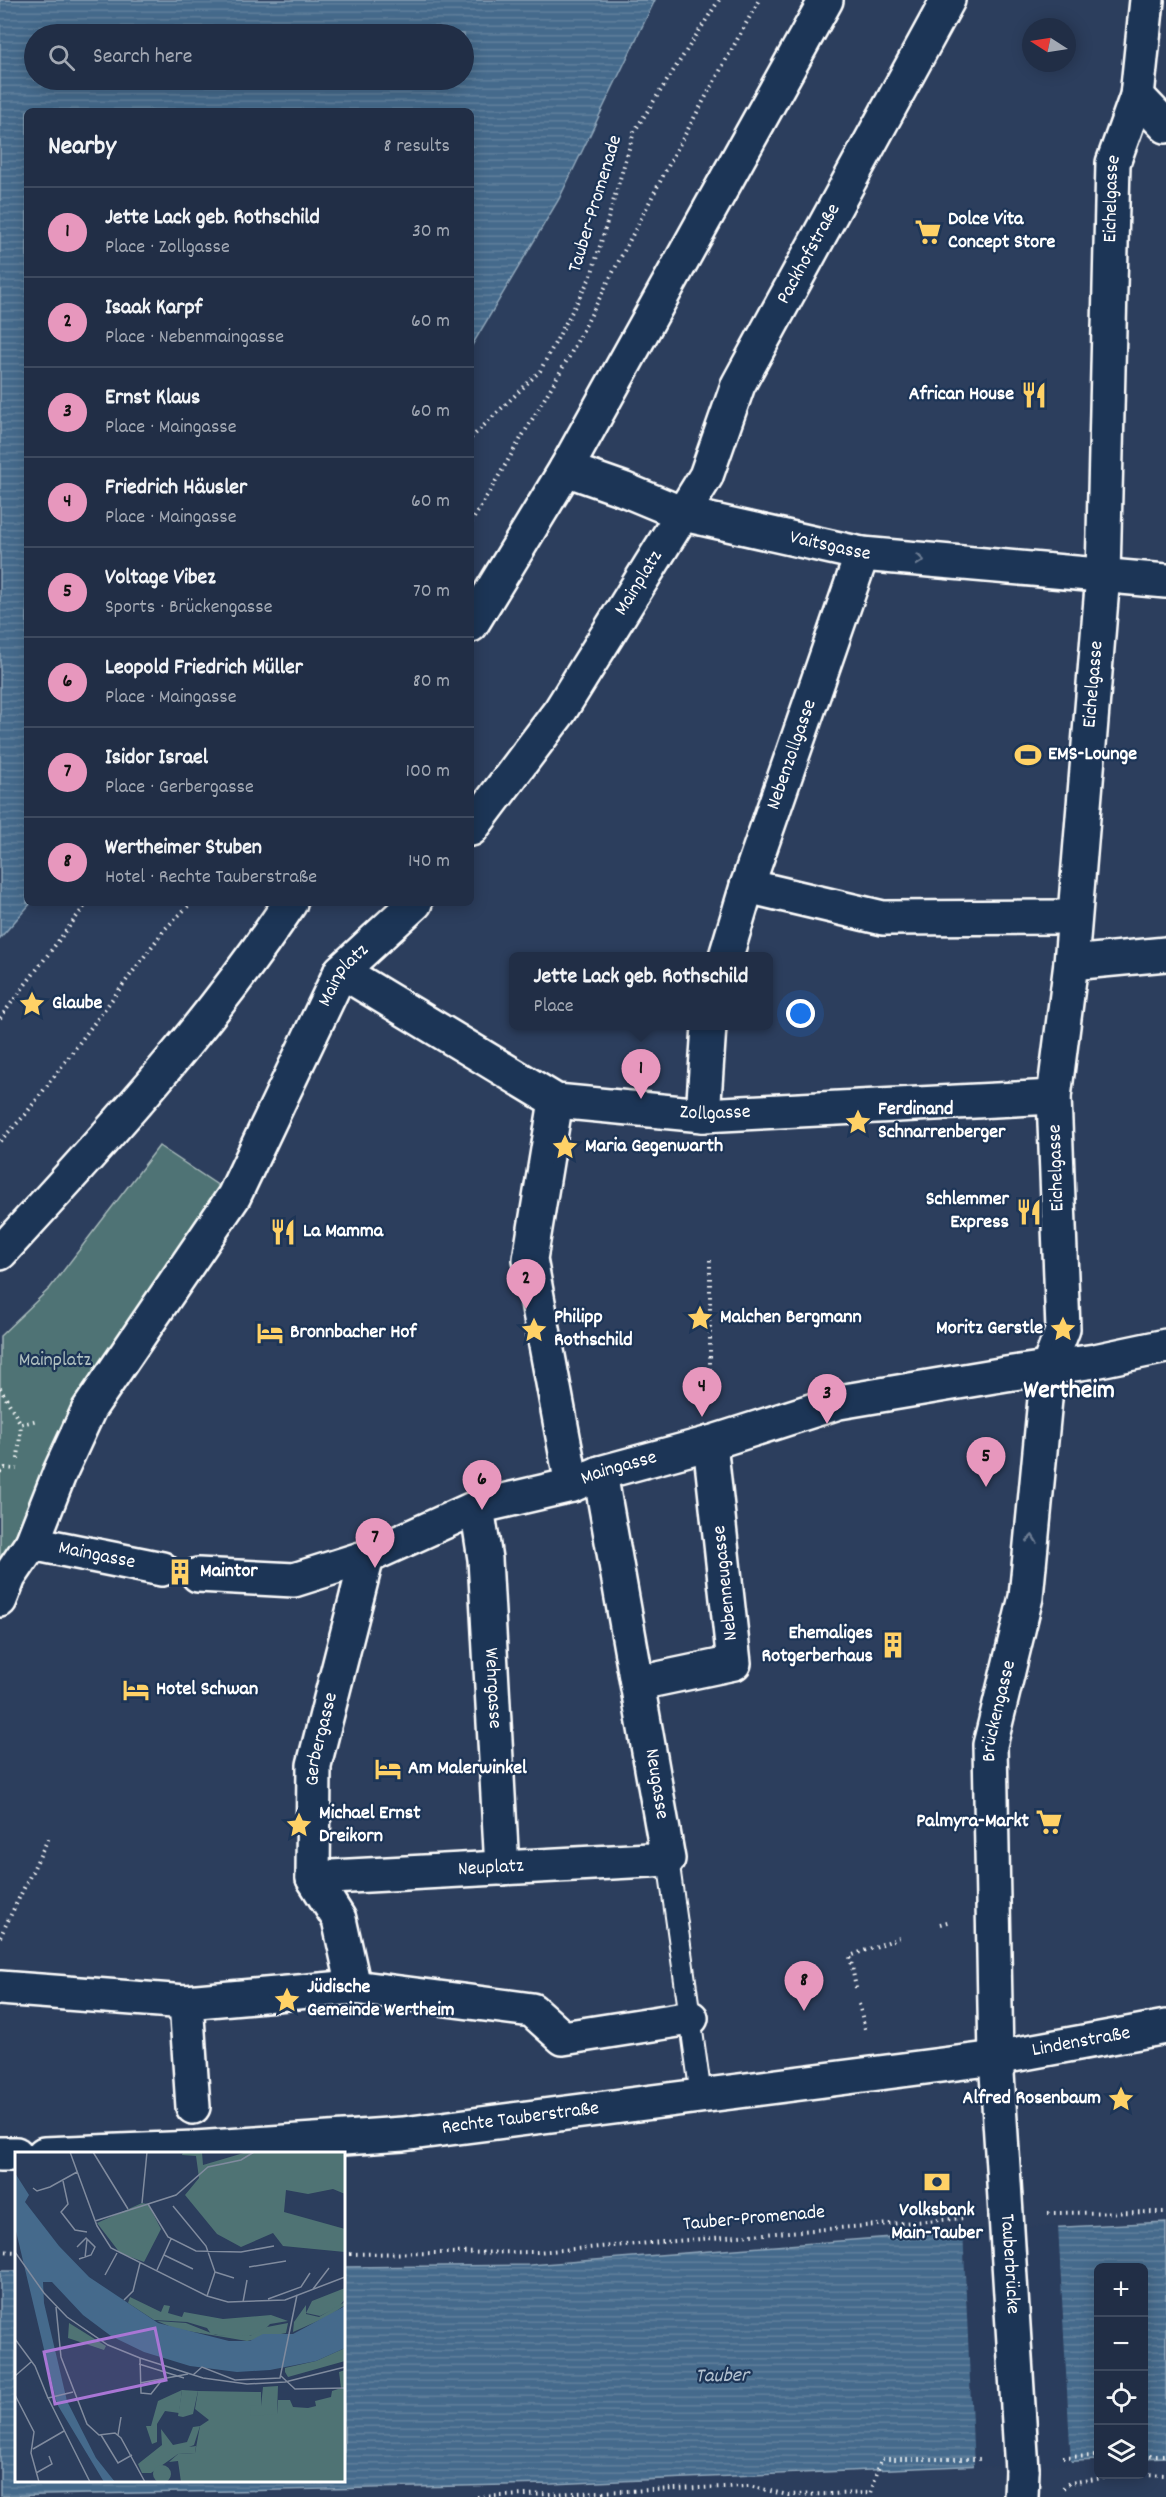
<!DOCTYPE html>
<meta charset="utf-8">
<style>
:root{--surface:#212e46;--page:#2d3a51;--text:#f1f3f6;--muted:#a2a8b3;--line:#3e4a5f;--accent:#e797bd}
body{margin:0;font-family:Dekko,sans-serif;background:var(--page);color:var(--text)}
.controls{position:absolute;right:18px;bottom:18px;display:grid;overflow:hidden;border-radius:9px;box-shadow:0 3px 15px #0003}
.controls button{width:54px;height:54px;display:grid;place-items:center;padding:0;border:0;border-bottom:2px solid var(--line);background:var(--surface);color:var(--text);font:30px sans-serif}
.compass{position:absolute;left:1022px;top:18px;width:54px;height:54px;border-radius:50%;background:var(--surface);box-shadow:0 3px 15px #0003;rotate:282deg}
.you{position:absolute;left:801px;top:1014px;width:21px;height:21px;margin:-15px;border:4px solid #fff;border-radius:50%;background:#1a73e8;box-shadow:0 0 0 9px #1a73e833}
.badge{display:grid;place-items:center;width:39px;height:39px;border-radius:50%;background:var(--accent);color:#111;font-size:20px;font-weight:700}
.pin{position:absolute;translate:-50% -50px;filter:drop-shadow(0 2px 3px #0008)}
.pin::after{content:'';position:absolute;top:32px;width:21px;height:18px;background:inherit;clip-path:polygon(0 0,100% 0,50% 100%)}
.popup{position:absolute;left:509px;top:952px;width:264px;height:78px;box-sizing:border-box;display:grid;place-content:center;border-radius:9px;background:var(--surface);filter:drop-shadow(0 2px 4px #0005);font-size:20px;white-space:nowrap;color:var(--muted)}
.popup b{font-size:22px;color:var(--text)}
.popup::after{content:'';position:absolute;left:50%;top:100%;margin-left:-12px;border:12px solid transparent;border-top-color:var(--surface)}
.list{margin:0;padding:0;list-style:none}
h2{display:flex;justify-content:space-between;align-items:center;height:78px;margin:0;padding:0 24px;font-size:26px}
h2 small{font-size:20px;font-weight:400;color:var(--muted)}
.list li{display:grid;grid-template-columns:39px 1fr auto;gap:18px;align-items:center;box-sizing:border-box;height:90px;padding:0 24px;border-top:2px solid var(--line)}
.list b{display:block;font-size:22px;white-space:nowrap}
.list p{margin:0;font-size:20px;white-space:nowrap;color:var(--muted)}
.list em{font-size:20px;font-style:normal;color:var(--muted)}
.icon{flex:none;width:33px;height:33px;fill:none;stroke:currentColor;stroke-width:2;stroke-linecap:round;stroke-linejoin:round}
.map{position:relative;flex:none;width:1166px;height:2497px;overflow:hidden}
.search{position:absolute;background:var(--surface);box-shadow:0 3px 15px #0003;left:24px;top:24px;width:450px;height:66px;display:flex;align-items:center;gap:15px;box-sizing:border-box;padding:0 21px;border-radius:33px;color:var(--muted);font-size:22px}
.panel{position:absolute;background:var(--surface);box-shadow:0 3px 15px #0003;left:24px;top:108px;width:450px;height:798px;border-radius:9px}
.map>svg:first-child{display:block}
.park{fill:#4f7374;stroke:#a7b9ba;stroke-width:1.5}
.water{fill:url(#water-rules);stroke:#8fa6ba;stroke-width:1.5;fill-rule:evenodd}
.pier{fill:#2c3e5d}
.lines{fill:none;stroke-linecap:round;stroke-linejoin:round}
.lane-casing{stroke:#fff;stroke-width:24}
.street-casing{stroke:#fff;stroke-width:38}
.secondary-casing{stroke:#fff;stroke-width:38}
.path{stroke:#fff;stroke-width:4;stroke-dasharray:1.5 4.5;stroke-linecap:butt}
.lane{stroke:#1d3557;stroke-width:20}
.street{stroke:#1d3557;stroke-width:33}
.secondary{stroke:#1d3557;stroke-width:33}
.secondary-bridge-casing{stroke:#fff;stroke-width:38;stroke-linecap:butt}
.secondary-bridge{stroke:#1d3557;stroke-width:33}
.oneway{stroke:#6c7c92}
.labels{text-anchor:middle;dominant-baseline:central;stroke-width:4.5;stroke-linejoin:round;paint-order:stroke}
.street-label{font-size:20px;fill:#fff;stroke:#1d3557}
.poi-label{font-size:20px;font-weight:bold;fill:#fff;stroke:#1d3557;text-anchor:start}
.park-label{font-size:20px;fill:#b0c0c0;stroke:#1d3557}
.water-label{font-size:21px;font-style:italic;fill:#b5c3d1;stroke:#1d3557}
.district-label{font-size:26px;font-weight:bold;fill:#fff;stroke:#1d3557}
.inset-road{fill:none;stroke:#808b9e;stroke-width:1.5}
.view{fill:#a976d5;fill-opacity:0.15;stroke:#a976d5;stroke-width:3}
.inset-edge{fill:none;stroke:#fff;stroke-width:3}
</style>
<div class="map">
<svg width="1166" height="2497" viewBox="0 0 1166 2497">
<defs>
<pattern id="water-rules" width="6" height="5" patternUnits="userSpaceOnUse" patternTransform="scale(1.5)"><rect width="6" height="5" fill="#456a8c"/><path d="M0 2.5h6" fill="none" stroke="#61809d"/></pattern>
</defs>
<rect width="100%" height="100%" fill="#2c3e5d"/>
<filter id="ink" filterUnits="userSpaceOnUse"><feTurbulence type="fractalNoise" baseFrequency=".0167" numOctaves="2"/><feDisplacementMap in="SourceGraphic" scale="12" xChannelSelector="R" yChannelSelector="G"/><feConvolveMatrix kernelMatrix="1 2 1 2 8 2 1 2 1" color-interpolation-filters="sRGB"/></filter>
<g filter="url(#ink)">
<path class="park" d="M159,1146l75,50 -145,213 -89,191v-264l50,-48z"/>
<path class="water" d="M0,0h655l-96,199 -88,148v-236h-444v792h4l-31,35zM34,34h430v46h-430z
M1166,2222v235l-22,1v-190h-46v192l-546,24 -552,12v-225h16v209h328v-213l186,-2 414,-32z"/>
<path class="pier" d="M1058,2225l13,239 -97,3 -11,-237z"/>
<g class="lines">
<g class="lane-casing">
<path id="lane" d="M668,1859l33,237"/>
</g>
<g class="street-casing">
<g id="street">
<path d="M1137,96l29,30"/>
<path id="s1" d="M566,469l57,20 60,25 179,40 304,27"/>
<path id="s2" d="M471,829l89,-118 146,-235 32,-91 210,-385"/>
<path d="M747,886l136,32 191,-1"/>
<path id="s3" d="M726,956l21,-70 115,-332"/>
<path d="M1071,963l95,-9"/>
<path id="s4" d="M341,971l215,130 147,14 351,-18"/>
<path d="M556,1101l-26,158 42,226"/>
<path d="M703,1115l6,-89"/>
<path id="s5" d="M477,1507l8,52 17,309"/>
<path id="s6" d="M32,1543l130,26"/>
<path id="s7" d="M198,1575l96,5 73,-23 110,-50 95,-22 28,-12 110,-30 129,-41 167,-28 89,-13 71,-15"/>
<path id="s8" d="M0,1600l9,-23 23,-34 28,-71 29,-63 145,-213 107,-225 74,-68"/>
<path d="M639,1683l95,-20 -24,-220"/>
<path id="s9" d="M313,1878l355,-19 -68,-386"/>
<path id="s10" d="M354,1987l-15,-68 -26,-41 1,-113 53,-208"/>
<path d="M0,1988l186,14 168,-15 178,23 31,28 128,-20"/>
<path d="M186,2002l7,105"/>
<path id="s11" d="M996,2058l-6,-313 36,-148 22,-229 15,-39 -9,-232 17,-134 32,-388 10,-412 24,-67 10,-96"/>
</g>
</g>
<g class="secondary-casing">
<g id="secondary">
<path d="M471,625l95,-156 260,-469"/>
<path d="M0,1253c103,-112 206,-223 290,-350"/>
<path d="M996,2058l10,156"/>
<path d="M0,2154h16"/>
<path id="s12" d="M44,2154l151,-6 208,-14 593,-76 170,-31"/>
<path d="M1021,2497l1,-27"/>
</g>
</g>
<path class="path" d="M471,438l69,-67 51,-95 43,-144 85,-132
M471,523l98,-166 108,-208 82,-149
M0,1018l87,-115
M0,1141l25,-26 140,-186 26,-26
M710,1260v140
M0,1388l21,36 17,-4
M18,1459l3,-35
M0,1472l5,-4 12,1
M940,1924l11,-3
M0,1937l50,-102
M856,1988l-6,-32 49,-18
M859,2004l6,25
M1048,2213l118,-1
M0,2251l16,1
M344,2254l193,-2 428,-34
M1144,2455h22
M1063,2457l35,-1
M1144,2474l22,1
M1063,2488l6,-5 61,-9
M477,2497l272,-11 39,9 83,-2 10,-34h100"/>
<use href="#lane" class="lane"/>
<use href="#street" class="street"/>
<use href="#secondary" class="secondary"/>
<g class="secondary-bridge-casing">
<g id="secondary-bridge">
<path id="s13" d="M1006,2214l16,256"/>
</g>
</g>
<use href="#secondary-bridge" class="secondary-bridge"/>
</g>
<defs><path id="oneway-chevron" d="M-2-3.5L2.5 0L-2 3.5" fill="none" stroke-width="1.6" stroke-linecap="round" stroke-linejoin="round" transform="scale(1.5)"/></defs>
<g class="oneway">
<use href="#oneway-chevron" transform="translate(920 560) rotate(6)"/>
<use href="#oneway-chevron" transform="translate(1032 1539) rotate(-84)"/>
</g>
</g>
<defs>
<g id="supermarket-bare" transform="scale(2.07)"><path d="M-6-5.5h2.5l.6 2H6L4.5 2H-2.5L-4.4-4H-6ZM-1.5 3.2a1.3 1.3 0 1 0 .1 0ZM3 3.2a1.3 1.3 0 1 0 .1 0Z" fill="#ffd166" stroke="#1d3557" stroke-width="2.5" paint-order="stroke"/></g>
<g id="restaurant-bare" transform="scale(2.07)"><path d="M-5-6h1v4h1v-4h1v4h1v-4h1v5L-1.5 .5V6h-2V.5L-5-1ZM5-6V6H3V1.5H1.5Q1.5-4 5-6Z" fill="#ffd166" stroke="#1d3557" stroke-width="2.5" paint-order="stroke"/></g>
<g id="stadium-bare" transform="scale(2.07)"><path d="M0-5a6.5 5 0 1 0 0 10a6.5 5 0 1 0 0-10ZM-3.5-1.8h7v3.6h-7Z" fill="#ffd166" stroke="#1d3557" stroke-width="2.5" paint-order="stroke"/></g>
<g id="sight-bare" transform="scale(2.07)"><path d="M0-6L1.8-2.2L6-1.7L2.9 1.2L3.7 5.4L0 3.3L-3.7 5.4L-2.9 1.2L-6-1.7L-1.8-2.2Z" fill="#ffd166" stroke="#1d3557" stroke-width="2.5" paint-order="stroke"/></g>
<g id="hotel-bare" transform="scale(2.07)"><path d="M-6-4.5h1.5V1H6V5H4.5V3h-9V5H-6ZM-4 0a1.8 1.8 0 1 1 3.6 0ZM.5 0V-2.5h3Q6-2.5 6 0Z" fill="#ffd166" stroke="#1d3557" stroke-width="2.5" paint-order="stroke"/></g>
<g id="building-bare" transform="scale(2.07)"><path d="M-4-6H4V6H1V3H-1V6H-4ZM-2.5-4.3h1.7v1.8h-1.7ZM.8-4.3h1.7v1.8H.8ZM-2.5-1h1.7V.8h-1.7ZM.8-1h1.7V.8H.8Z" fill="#ffd166" stroke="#1d3557" stroke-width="2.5" paint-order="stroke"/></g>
<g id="bank-bare" transform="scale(2.07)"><path d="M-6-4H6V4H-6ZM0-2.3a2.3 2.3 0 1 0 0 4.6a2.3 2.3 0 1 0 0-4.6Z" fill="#ffd166" stroke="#1d3557" stroke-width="2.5" paint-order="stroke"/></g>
</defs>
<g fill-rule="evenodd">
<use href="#supermarket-bare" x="928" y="232"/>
<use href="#restaurant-bare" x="1034" y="395"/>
<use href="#stadium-bare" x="1028" y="755"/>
<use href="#sight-bare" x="32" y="1004"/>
<use href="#sight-bare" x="858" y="1122"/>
<use href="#sight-bare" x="565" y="1147"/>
<use href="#restaurant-bare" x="1029" y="1212"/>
<use href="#restaurant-bare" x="283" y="1232"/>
<use href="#sight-bare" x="700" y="1318"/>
<use href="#sight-bare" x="1063" y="1329"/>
<use href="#sight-bare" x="534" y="1330"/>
<use href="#hotel-bare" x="270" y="1333"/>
<use href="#building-bare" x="180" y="1572"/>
<use href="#building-bare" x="893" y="1645"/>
<use href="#hotel-bare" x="136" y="1690"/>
<use href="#hotel-bare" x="388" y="1769"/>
<use href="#supermarket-bare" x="1049" y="1822"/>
<use href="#sight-bare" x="299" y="1825"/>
<use href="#sight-bare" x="287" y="2000"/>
<use href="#sight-bare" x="1121" y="2099"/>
<use href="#bank-bare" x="937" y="2182"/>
</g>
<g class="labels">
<g class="street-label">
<text stroke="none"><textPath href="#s11" startOffset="1870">Eichelgasse</textPath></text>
<text transform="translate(596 204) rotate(-73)">Tauber-Promenade</text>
<text stroke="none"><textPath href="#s2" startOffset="670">Packhofstraße</textPath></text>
<text stroke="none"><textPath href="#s1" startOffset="276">Vaitsgasse</textPath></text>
<text stroke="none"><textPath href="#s2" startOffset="298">Mainplatz</textPath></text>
<text stroke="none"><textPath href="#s11" startOffset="1384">Eichelgasse</textPath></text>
<text stroke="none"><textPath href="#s3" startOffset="212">Nebenzollgasse</textPath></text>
<text stroke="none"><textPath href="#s8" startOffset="716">Mainplatz</textPath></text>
<text stroke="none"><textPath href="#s4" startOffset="411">Zollgasse</textPath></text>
<text transform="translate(1057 1168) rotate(-92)">Eichelgasse</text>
<text stroke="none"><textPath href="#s7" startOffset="441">Maingasse</textPath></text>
<text stroke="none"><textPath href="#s6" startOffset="66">Maingasse</textPath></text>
<text transform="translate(726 1583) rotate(-96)">Nebenneugasse</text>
<text stroke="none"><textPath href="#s5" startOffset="182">Wehrgasse</textPath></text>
<text stroke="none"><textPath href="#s11" startOffset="348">Brückengasse</textPath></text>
<text stroke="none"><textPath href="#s10" startOffset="258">Gerbergasse</textPath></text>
<text transform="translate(656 1784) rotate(81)">Neugasse</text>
<text stroke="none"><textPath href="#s9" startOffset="178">Neuplatz</textPath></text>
<text stroke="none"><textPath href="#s12" startOffset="1044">Lindenstraße</textPath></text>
<text stroke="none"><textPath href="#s12" startOffset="478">Rechte Tauberstraße</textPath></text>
<text transform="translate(754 2219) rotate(-5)">Tauber-Promenade</text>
<text stroke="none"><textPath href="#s13" startOffset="50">Tauberbrücke</textPath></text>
</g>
<g class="poi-label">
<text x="948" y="220">Dolce Vita<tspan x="948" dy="23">Concept Store</tspan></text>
<text x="1014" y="395" text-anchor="end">African House</text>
<text x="1048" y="755">EMS-Lounge</text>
<text x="52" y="1004">Glaube</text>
<text x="878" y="1110">Ferdinand<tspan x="878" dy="23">Schnarrenberger</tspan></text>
<text x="585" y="1147">Maria Gegenwarth</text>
<text x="1009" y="1200" text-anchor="end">Schlemmer<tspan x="1009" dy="23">Express</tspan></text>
<text x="303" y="1232">La Mamma</text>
<text x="554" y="1318">Philipp<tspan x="554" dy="23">Rothschild</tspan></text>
<text x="720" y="1318">Malchen Bergmann</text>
<text x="1043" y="1329" text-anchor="end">Moritz Gerstle</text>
<text x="290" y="1333">Bronnbacher Hof</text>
<text x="200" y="1572">Maintor</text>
<text x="873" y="1634" text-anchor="end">Ehemaliges<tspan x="873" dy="23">Rotgerberhaus</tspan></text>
<text x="156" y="1690">Hotel Schwan</text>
<text x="408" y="1769">Am Malerwinkel</text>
<text x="319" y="1814">Michael Ernst<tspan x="319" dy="23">Dreikorn</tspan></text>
<text x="1029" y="1822" text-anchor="end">Palmyra-Markt</text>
<text x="307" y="1988">Jüdische<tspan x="307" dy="23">Gemeinde Wertheim</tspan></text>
<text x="1101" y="2099" text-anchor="end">Alfred Rosenbaum</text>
<text x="937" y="2211" text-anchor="middle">Volksbank<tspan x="937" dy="23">Main-Tauber</tspan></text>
</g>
<g class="park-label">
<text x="55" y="1361">Mainplatz</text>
</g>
<g class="water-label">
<text transform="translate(722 2377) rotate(-1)">Tauber</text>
</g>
<g class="district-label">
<text x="1069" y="1391">Wertheim</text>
</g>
</g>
<g transform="translate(15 2152)">
<rect width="330" height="330" fill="#2c3e5d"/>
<path d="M330,136v11l-6,8 -19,9 -14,-3 6,-12zM115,145l31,15 3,-7 6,1 -2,7 14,4 2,-5 39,7 48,-4 17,6 -18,3 -9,9 -20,5 -30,-4 -4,-6 -20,-6 -33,-2 -26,-17zM330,196v13l-57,16 -3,-5v-4l31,-7zM167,238l16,1 -5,23 -10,3 -5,-1zM185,274l-6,19 -5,2 7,-1 -1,7 -17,1 -27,19h-9l-4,-9 24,-19 -1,-16 12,16 14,-3 6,-15z" fill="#4f7374"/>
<path d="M168,0h19l1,13 44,-13h98v42l-12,-5 -25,5 -22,-4 -2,22 61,17v23l-62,-6 -10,-13 -32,14 -24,-13 -32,-39 14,-17 -3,-22 -14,-1zM330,150v3l-16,11 -36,16 1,-10 12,-17v9l13,3zM142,169l29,2 30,12 34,1 17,-9 21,-4 -2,10 -39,8 -71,-12zM330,218v112h-164l-3,-21 -9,1 9,-8 17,-1 5,-27 9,-6 -14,-11 3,-18 63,1v14l16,8 1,-14h12l3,7 15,1 8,-2 -1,-5 16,-4 1,-6 9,-3 -2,-16zM167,238l-3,23 -14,-2 -8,13v18l-5,2 -6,-18h5l7,-25zM138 322a9 9 0 1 1 18 0a9 9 0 1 1-18 0Z" fill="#4f7374"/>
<path d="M263,234l-1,28 -26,2 -1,-11 11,1 2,-19z" fill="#4f7374"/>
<path d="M127,51l6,1 13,25 -17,33 -24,-9 -23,-30zM54,171l37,23 -2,4 -36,-12z" fill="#4f7374"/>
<path d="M0,21l14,22 -4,7 34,44 30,31 69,46 71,18h21l13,-7h30l52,-28v42l-29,13 -46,9 -33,2 -47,-6 -46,-14 -33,-16 -28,-21 -31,-33h-9l1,21 23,98 29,57 19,24h-11l-47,-78 -42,-177z" fill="#456a8c"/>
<path class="inset-road" d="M55,0l27,74 14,22 96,48 21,6 57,-2 60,-23M78,0l35,57M48,29l5,23 -7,8 14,18 12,2M18,36l4,3 13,-4 27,-15M127,51l5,-51M133,52l20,33 28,14 45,1 33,-6M158,54l33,40 9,26 -8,24M80,69l81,-26 32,-28 33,-7 13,-8M62,95l9,-9 9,9 -4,8 -12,4M0,100l29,41 23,24 41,28 32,13 63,20 44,6 38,-2 60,-15M149,103l29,14M70,106l2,-19M234,115l37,-6M142,118l14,-31M200,120l19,6M90,123l12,-22M298,137l16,-21M253,147l33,-12 9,-14M109,148l9,-9 7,-28M228,150l4,-22M41,155l5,50 26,67 12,11 16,-2 6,5 24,44M0,187l20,27 13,32 25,-6M125,206l1,35 10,1 11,-14M124,212l45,14M178,223l9,-8 33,13 45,-2 17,-83M0,224l16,-14M266,224l14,13 50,-1M125,231l48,-9M0,243l19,37 -3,21 8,29M33,246l42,84M86,283l17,28 14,-8M103,283l3,-18M18,297l31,-18M21,321l16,-9 -3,-8"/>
<path class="view" d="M140,176l11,52 -111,24 -11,-52z"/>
<rect width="330" height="330" class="inset-edge"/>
</g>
</svg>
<div class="controls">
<button>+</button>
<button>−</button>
<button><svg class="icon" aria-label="locate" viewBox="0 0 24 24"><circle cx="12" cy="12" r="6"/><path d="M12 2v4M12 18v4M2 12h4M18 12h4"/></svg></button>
<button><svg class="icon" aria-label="layers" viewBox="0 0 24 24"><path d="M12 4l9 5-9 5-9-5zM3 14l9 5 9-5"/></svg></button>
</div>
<svg class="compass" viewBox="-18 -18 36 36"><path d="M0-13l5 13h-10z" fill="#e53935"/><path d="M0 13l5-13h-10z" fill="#a2a8b3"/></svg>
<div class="you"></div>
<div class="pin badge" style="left:641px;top:1099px">1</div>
<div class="popup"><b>Jette Lack geb. Rothschild</b>Place</div>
<div class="pin badge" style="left:526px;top:1309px">2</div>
<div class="pin badge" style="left:827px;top:1424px">3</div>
<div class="pin badge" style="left:702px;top:1417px">4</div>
<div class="pin badge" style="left:986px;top:1487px">5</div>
<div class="pin badge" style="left:482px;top:1510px">6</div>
<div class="pin badge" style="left:375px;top:1568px">7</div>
<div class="pin badge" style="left:804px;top:2011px">8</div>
<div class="search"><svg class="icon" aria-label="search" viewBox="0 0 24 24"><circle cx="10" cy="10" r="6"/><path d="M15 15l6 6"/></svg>Search here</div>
<section class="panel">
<h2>Nearby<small>8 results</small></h2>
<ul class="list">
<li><span class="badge">1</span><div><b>Jette Lack geb. Rothschild</b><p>Place · Zollgasse</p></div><em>30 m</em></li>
<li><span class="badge">2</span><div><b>Isaak Karpf</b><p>Place · Nebenmaingasse</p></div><em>60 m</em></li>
<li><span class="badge">3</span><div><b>Ernst Klaus</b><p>Place · Maingasse</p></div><em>60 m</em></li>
<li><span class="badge">4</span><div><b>Friedrich Häusler</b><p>Place · Maingasse</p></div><em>60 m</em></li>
<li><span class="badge">5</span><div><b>Voltage Vibez</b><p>Sports · Brückengasse</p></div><em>70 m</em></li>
<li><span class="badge">6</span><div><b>Leopold Friedrich Müller</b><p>Place · Maingasse</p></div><em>80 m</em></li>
<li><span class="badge">7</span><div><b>Isidor Israel</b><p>Place · Gerbergasse</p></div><em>100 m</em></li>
<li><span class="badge">8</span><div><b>Wertheimer Stuben</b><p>Hotel · Rechte Tauberstraße</p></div><em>140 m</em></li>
</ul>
</section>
</div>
